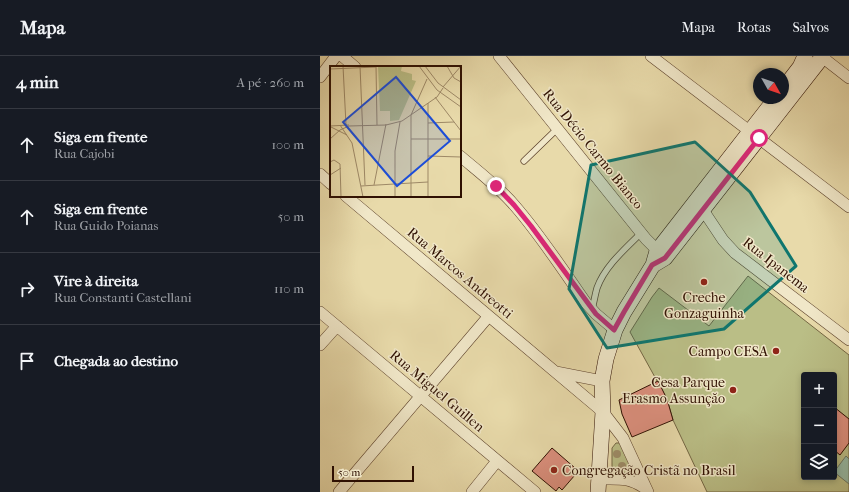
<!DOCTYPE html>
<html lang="pt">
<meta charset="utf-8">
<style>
:root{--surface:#171b24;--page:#20242c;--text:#f1f3f6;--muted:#9ea1a6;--line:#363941}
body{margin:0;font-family:"IM FELL French Canon",serif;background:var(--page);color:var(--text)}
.controls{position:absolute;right:12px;bottom:12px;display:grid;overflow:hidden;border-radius:4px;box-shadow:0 2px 6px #0003}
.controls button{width:36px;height:36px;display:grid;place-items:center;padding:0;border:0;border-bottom:1px solid var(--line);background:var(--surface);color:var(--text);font:20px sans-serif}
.compass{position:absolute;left:433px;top:12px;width:36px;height:36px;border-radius:50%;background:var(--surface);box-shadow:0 2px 6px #0003;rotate:130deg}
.scale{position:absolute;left:12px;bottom:10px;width:82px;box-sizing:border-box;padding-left:4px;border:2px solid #2f1002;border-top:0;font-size:11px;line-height:14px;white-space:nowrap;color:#2f1002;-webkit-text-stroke:3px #f0e7c8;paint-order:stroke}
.stop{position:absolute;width:12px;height:12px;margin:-9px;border:3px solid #db2777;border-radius:50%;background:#fff}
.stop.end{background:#db2777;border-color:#fff;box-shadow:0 1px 4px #0008}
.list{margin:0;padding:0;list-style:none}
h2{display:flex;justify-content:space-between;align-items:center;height:52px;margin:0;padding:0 16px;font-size:17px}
h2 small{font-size:13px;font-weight:400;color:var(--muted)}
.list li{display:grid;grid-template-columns:26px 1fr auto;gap:12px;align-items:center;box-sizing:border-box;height:72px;padding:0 16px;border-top:1px solid var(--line)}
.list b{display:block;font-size:15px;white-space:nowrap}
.list p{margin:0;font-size:13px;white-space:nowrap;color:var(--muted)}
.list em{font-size:13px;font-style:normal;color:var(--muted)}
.icon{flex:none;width:22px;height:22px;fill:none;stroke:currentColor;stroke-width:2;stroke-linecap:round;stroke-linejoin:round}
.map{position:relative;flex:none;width:529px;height:436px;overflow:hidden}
header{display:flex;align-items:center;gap:24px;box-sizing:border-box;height:56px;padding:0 20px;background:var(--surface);border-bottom:1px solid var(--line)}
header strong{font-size:19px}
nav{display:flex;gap:22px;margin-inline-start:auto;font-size:14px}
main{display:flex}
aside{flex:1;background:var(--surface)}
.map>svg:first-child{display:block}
.green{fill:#babe86;stroke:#746744;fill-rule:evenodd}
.water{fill:#97bba6;stroke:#6d7764}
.building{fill:#db8f7d;stroke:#2f1002}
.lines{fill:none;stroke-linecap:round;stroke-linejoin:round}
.lane-casing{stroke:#5d422c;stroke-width:7}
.street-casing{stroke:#5d422c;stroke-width:12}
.secondary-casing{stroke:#2f1002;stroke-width:16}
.lane{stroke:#f0e7c8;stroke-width:5.5}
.street{stroke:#f0e7c8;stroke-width:11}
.secondary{stroke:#f0e7c8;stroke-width:15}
.tree{fill:#9d8c67}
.route{stroke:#db2777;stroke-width:5}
.marked{fill:#0f766e;fill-opacity:0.2;stroke:#0f766e;stroke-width:3;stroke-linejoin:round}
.poi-dot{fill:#8f2418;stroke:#f0e7c8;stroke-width:1.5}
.labels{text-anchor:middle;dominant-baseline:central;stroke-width:3;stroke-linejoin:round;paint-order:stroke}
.street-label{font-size:14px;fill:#2f1002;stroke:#f0e7c8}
.poi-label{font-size:14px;fill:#2f1002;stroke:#f0e7c8;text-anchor:end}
.inset-road{fill:none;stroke:#9e8967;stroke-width:1}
.view{fill:#1d4ed8;fill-opacity:0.15;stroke:#1d4ed8;stroke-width:2}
.inset-edge{fill:none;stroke:#2f1002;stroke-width:2}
</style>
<header>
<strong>Mapa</strong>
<nav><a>Mapa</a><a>Rotas</a><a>Salvos</a></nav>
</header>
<main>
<aside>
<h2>4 min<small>A pé · 260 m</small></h2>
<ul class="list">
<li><svg class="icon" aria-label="ahead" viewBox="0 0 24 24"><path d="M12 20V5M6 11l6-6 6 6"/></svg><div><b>Siga em frente</b><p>Rua Cajobi</p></div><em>100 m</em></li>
<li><svg class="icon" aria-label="ahead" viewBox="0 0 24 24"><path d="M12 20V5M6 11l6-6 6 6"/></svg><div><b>Siga em frente</b><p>Rua Guido Poianas</p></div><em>50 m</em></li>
<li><svg class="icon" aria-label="right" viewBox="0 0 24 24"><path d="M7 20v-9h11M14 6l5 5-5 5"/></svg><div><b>Vire à direita</b><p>Rua Constanti Castellani</p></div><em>110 m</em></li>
<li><svg class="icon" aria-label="arrive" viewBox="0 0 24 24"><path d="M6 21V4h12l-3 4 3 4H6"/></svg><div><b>Chegada ao destino</b></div></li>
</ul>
</aside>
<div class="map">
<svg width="529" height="436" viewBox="0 0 529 436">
<rect width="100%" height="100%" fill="#e8daaa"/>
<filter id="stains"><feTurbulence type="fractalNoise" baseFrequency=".005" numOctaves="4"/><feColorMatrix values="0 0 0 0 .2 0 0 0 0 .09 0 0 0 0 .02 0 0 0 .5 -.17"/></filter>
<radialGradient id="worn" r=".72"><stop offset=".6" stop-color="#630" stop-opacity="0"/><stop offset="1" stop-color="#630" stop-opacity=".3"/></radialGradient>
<path class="green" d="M428,220l101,79v137h-142l-34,-72 -6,-21 -37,-67 22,-35 7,-9 50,38zM484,319h30v102h-30z
M296,387h3l3,3 9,21v4c-7,3 -14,2 -19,-4v-19z"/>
<path class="water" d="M526,400l3,3v25l-15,-12z"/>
<path class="building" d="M338,325l9,18 6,21 -41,17 -10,-23 -3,-14z
M514,351l15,12v24l-9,12 -6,-5z
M232,392l23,20 -4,4 4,3 -13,15 -3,-3 -3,4 -24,-20z"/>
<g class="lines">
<g class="lane-casing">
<path id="lane" d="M204,105l33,-32
M272,253c2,-7 3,-14 5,-21 8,-22 28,-39 44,-55"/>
</g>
<g class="street-casing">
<path id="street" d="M22,0l13,11
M179,0l147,183 16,16
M331,0l198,151
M502,1l27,21
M0,21l16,-21
M140,100c19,16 39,31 55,50 26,30 48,64 71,97l10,11 19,16
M0,118l11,10
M26,140l257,216 20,26 25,54
M378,151l5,3 20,30 12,13 114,87
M0,256l215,180
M0,289l17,-19
M236,316l46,9
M279,423c20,0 30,-2 47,10
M19,436l149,-175
M152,436l25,-31"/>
</g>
<g class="secondary-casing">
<path id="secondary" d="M463,33l17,-22 5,-11
M335,208l10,-6 158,-202
M278,436l5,-80 -1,-31 4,-22 9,-29 9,-18 29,-47 4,-14 119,-153"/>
</g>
<use href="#lane" class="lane"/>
<use href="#street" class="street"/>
<use href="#secondary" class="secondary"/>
</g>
<g class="tree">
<circle cx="297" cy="398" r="4"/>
<circle cx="302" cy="410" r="4"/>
</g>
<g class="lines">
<path class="route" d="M176,130l18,19 17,21 65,88 18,16 10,-18 28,-47 13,-7 94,-120"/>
</g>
<path class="marked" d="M375,86l55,50 46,74 -72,63 -117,19 -38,-59 22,-124z"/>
<g class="poi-dot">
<circle cx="384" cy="226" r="4"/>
<circle cx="456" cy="295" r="4"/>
<circle cx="413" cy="334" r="4"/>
<circle cx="234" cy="414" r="4"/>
</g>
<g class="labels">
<g class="street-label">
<text transform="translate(273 93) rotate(51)">Rua Décio Carmo Bianco</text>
<text transform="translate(456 209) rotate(38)">Rua Ipanema</text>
<text transform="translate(140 217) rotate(40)">Rua Marcos Andreotti</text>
<text transform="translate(117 335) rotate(40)">Rua Miguel Guillen</text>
</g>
<g class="poi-label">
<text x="384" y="241" text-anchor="middle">Creche<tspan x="384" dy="16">Gonzaguinha</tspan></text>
<text x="448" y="295">Campo CESA</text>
<text x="405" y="326">Cesa Parque<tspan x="405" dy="16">Erasmo Assunçăo</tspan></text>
<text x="242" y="414" text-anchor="start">Congregação Cristã no Brasil</text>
</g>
</g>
<g transform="translate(10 10)">
<rect width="131" height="131" fill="#e8daaa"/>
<path d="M48,0h24l-1,5 11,3v6l4,1 -17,39 -9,1v-10h-10z" fill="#babe86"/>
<path class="inset-road" d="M13,0l3,59M30,0l5,119M46,0l1,59M89,0l18,24 24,17M95,0l13,17 23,17M117,0l7,12 7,4M0,3l46,-2M113,21l18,-21M105,31l26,34M98,57l26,-1M10,59l12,18 11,54M0,60l19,-1M1,61l16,8M10,64l9,-4 37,-1 16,-4 35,-24 6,-9M0,73l10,-9M81,73h50M98,90l33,1M0,96l4,-2 6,4 1,33M0,109l11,-7M44,119l12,-61M31,120l67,-4M65,131v-46l5,-29M81,131v-82l16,-36M98,131v-94"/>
<path class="view" d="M66,11l54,64 -53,45 -54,-64z"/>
<rect width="131" height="131" class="inset-edge"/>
</g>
<rect width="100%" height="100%" filter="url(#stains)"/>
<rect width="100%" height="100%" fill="url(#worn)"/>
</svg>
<div class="controls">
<button>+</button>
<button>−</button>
<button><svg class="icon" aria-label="layers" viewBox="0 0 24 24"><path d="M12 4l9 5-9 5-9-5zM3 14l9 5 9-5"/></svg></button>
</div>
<svg class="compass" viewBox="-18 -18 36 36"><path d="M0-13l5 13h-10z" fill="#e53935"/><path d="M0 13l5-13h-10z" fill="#9ea1a6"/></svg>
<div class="scale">50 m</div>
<div class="stop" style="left:439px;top:82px"></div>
<div class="stop end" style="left:176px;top:130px"></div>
</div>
</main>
